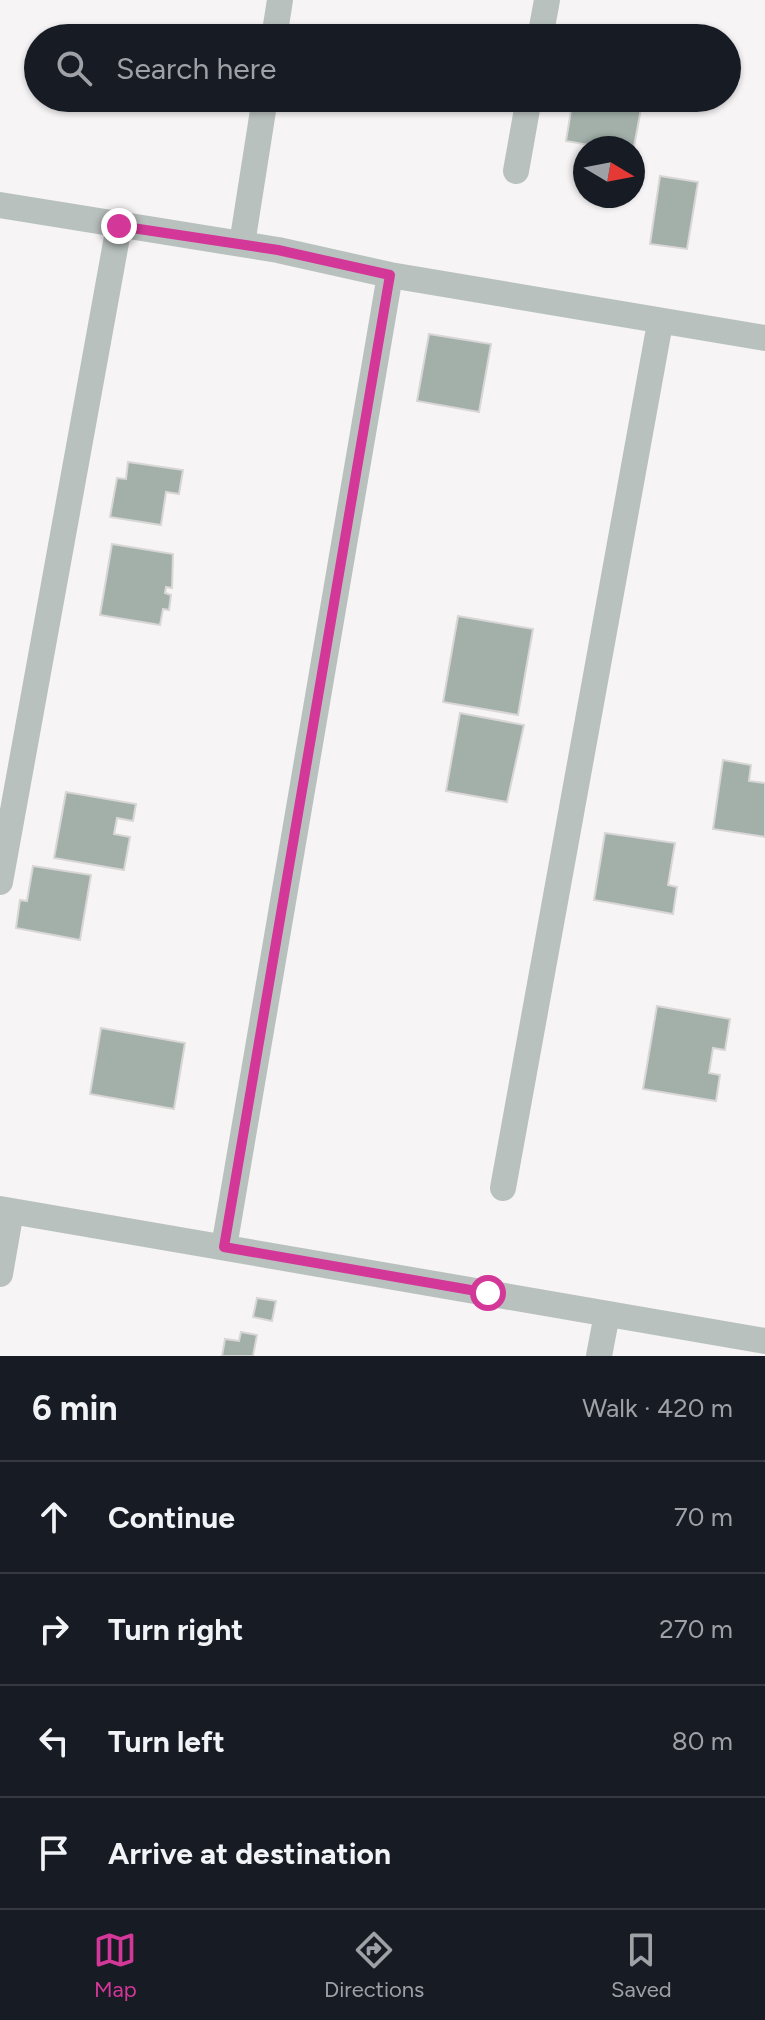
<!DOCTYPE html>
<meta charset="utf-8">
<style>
:root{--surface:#171b24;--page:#20242c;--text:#f1f3f6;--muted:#9ea1a6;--line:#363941;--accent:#d33798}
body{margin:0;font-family:Figtree,sans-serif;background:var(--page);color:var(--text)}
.compass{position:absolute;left:573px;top:136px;width:72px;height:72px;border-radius:50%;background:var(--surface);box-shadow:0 2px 6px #0004;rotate:100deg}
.stop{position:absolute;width:24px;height:24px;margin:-18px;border:6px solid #d33798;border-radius:50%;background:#fff}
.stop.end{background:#d33798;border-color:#fff;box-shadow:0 2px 8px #0008}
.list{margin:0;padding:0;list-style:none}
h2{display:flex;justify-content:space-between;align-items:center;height:104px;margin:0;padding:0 32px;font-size:34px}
h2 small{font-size:26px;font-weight:400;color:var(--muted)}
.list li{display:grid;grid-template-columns:52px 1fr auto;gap:24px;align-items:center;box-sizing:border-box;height:112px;padding:0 32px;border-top:2px solid var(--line)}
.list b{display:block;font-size:30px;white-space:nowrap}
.list em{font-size:26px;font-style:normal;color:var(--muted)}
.icon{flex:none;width:44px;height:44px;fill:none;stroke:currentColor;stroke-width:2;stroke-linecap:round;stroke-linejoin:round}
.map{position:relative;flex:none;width:765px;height:1356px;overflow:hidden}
.search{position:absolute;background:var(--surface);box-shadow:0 2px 6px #0004;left:24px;right:24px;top:24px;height:88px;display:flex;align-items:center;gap:20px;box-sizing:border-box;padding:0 28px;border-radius:44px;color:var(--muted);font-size:30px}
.sheet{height:552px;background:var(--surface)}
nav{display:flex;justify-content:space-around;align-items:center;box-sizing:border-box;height:112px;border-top:2px solid var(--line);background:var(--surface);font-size:22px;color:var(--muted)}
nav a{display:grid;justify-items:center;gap:4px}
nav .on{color:var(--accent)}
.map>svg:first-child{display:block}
.building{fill:#a3b0aa;stroke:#d8d6d6;stroke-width:2}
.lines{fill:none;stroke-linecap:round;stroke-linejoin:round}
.street{stroke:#b9c1be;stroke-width:26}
.route{stroke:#d33798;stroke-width:10}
</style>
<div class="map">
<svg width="765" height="1356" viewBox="0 0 765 1356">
<rect width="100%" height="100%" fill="#f6f4f4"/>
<path class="building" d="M573,98h70l-10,54v-4h-27l-40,-7z
M660,176l38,6 -11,67 -37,-5z
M429,334l62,10 -12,68 -62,-11z
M128,462l55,8 -4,24 -13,-2 -5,33 -51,-8 7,-39 9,1z
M112,544l61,10 -1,34 -6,-1 -1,6 6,2 -2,15 -6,-1 -3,16 -60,-10z
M458,616l75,13 -15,86 -75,-13z
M460,713l64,12 -17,77 -61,-11z
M723,760l28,5 -2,16 16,2v54l-52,-8z
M66,792l70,12 -3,17 -16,-3 -3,16 16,3 -6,33 -70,-12z
M605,833l70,10 -7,42 9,2 -4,27 -79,-14z
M33,866l58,9 -11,65 -64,-12 4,-28 7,1z
M657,1006l73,13 -5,31 -12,-2 -4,25 11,2 -4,26 -73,-12z
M101,1028l84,15 -11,66 -84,-15z
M257,1298l19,3 -4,20 -19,-4z
M241,1332l16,3 -4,21h-31l3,-17 14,2z"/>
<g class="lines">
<path class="street" d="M274,38l6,-38
M540,38l7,-38
M516,171l13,-73
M0,205l278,45 112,25 375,63
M242,244l23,-146
M0,882l119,-656
M503,1188l157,-865
M0,1209l765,132
M224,1247l166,-972
M0,1274l11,-63
M599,1356l8,-42"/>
</g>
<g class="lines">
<path class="route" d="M119,226l159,24 112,25 -166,972 264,46"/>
</g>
</svg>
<svg class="compass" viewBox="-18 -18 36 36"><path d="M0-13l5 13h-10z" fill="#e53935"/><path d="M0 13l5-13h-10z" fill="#9ea1a6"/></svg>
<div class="stop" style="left:488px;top:1293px"></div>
<div class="stop end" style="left:119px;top:226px"></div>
<div class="search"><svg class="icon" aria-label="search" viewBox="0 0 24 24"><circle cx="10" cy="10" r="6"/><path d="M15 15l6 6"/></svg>Search here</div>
</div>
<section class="sheet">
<h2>6 min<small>Walk · 420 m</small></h2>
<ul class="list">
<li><svg class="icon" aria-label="ahead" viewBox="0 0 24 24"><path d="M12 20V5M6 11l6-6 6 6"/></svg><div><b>Continue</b></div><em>70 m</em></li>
<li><svg class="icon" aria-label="right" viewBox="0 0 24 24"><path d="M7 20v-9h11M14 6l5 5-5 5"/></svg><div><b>Turn right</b></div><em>270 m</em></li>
<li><svg class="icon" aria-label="left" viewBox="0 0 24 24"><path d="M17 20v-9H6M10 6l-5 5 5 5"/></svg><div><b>Turn left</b></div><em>80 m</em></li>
<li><svg class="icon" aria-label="arrive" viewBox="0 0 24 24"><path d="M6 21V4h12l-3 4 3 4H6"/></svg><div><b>Arrive at destination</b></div></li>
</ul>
</section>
<nav>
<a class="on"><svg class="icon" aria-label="map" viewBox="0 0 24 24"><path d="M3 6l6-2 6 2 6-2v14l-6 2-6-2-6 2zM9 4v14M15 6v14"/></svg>Map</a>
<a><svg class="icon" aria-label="directions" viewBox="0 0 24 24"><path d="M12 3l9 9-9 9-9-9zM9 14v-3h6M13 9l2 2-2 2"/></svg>Directions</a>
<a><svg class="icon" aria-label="saved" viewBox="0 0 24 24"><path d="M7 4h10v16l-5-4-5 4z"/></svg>Saved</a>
</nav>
